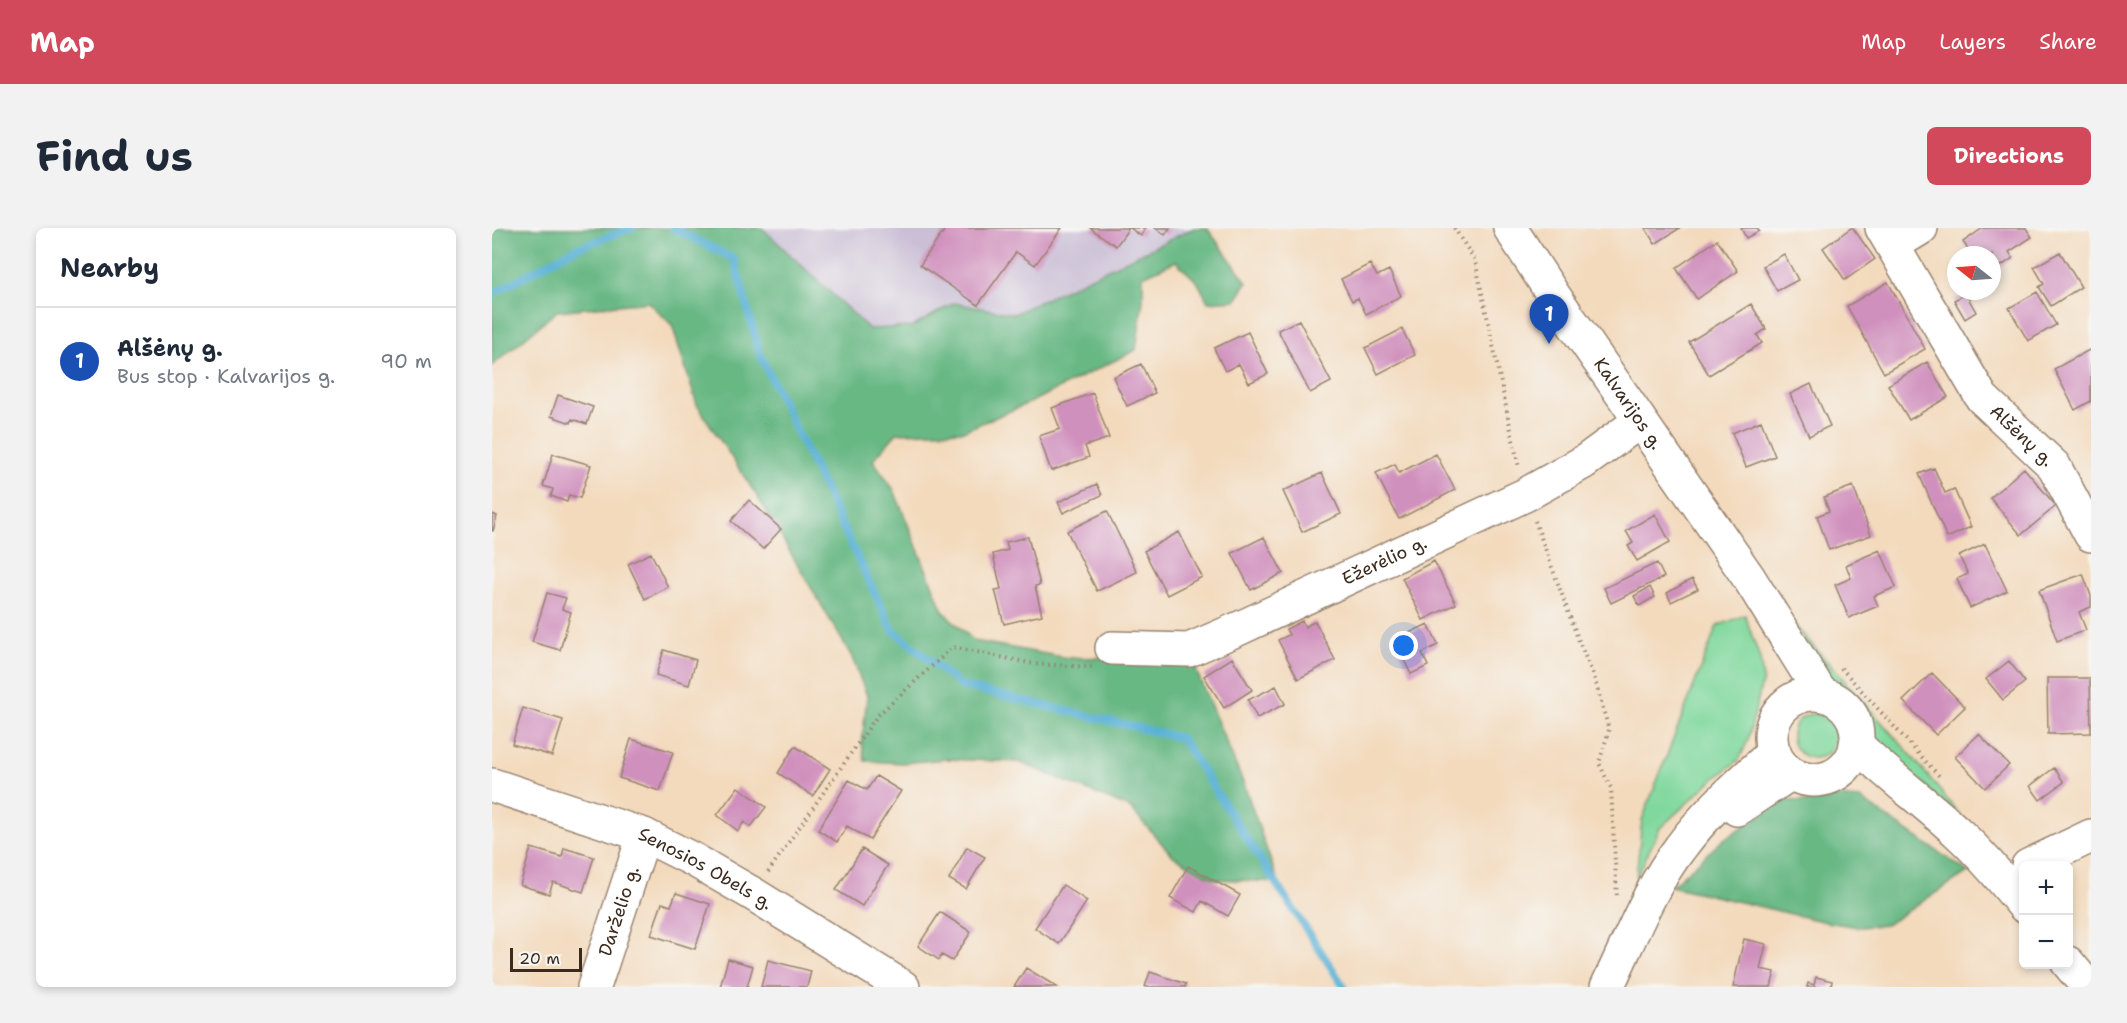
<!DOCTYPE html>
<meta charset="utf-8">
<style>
:root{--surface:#fff;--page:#f2f2f3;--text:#1f2937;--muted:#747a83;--line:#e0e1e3;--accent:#d1495b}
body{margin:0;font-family:"Shantell Sans",sans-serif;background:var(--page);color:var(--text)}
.controls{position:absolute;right:18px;bottom:18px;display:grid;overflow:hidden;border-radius:9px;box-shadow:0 3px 9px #0003}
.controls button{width:54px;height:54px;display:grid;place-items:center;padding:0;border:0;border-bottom:2px solid var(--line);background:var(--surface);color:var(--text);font:30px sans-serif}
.compass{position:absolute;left:1455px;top:18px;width:54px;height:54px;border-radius:50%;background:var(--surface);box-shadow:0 3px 9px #0003;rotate:287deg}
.scale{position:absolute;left:18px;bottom:15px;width:72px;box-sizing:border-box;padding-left:6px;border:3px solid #3b2a1e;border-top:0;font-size:16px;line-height:21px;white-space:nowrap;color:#3b2a1e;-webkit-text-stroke:4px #f6f6f2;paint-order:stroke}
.you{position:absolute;left:912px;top:418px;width:21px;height:21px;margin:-15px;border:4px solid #fff;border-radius:50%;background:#1a73e8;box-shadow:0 0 0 9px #1a73e833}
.badge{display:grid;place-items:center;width:39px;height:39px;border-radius:50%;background:var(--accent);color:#fff;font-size:20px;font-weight:700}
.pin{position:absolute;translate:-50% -50px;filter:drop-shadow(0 2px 3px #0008)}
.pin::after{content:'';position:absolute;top:32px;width:21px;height:18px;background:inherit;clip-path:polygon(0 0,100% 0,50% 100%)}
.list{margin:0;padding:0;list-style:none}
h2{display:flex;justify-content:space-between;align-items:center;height:78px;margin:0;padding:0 24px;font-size:26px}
h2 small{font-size:20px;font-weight:400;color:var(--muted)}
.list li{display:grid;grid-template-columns:39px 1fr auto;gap:18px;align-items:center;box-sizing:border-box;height:108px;padding:0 24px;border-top:2px solid var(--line)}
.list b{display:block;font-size:22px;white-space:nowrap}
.list p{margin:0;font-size:20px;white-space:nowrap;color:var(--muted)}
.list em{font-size:20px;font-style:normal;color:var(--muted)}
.map{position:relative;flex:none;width:1599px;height:759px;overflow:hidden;border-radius:9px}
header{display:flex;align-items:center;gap:36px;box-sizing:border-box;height:84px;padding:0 30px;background:var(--accent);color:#fff}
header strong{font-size:28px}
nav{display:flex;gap:33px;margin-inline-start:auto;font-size:21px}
.intro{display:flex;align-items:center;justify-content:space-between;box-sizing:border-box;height:144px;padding:0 36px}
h1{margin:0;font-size:42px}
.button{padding:15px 27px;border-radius:9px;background:var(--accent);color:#fff;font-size:21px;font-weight:700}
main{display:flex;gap:36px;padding:0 36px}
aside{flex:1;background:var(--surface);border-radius:9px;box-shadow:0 3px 9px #0003}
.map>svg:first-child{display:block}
.industrial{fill:#cbbfd6}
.green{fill:#80d89d;stroke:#5e815e;stroke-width:1.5}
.forest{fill:#68b884;stroke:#527151;stroke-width:1.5}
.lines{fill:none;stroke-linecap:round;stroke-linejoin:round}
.stream{stroke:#58b1d5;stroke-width:8}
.building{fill:#d090bd}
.minor-casing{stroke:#97826e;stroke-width:36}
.major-casing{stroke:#97826e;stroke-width:36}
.path{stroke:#97826e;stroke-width:4;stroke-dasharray:1.5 4.5;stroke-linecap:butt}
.minor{stroke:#fff;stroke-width:33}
.major{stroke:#fff;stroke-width:33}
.labels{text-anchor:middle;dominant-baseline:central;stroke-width:4.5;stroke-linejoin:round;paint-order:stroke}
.street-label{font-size:18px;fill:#3b2a1e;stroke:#f6f6f2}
</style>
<header>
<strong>Map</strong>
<nav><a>Map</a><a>Layers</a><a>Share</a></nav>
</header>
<div class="intro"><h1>Find us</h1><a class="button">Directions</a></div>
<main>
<aside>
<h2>Nearby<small></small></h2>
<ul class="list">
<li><span class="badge" style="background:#1a4fb4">1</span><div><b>Alšėnų g.</b><p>Bus stop · Kalvarijos g.</p></div><em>90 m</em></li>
</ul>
</aside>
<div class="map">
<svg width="1599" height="759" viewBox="0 0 1599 759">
<rect width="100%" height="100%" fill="#f6f6f2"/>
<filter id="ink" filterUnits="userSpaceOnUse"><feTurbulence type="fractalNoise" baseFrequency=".0167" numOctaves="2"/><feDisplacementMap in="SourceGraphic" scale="12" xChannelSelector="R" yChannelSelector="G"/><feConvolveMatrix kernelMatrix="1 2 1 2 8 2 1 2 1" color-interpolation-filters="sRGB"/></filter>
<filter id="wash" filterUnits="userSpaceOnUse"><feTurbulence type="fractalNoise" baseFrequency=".008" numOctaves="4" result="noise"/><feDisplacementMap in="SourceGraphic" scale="24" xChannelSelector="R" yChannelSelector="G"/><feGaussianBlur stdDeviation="1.35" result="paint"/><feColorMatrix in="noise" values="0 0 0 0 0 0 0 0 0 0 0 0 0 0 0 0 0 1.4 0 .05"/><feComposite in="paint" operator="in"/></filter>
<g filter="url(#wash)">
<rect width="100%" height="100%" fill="#f3dabd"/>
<path class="industrial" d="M271,0h431l-180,86 -60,-11 -42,24 -43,2z"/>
<path class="green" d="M1253,387l15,44 3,20 -15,61 -9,20 -30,23 -49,45 -24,50 6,-58 75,-194z
M1301,395l117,131 59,72 -100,-90 -5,-23 -10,-16 -23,-14z
M1300 508a22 22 0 1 1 44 0a22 22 0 1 1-44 0Z"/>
<path class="forest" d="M0,0h270l107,101 43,-2 42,-24 60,11 180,-86h13l40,54 -11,18 -28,2 -10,-19 -22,-22 -33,15v24l-7,50 -107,53 -66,28 -66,2 -24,27 21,30 49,121 31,30 94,17 122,-2 55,131 33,95 -64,-3 -41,-23 -43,-48 -111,-46 -73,-3 -43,4 -38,-2 -3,-17 5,-48 -16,-41 -94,-159 -60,-91 -25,-80 -24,-23 -91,9 -65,55z
M1344,569l24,2 108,73 -82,53 -27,2 -33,-5 -155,-36 53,-47 59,-39 29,2z"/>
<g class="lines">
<path class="stream" d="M181,0l61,31 26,96 132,274 69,57 220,52 163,249
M0,66l82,-45 58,-21"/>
</g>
<g id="blocks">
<path class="building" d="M454,0h116l-27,37 -19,-13 -38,53 -58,-40z
M598,0h39l-13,18z
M638,0h16l-5,8z
M663,0h15l-5,7z
M1153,0h35l-25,16z
M1249,0h16l2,3 -13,7z
M1359,0h2l22,31 -30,21 -22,-32z
M1491,0h43l6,9 -23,15 4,6 -21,14v-17h-20l-9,-13z
M1225,12l21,31 -41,28 -21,-31z
M1568,24l21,35 -30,19 -12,-19 5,-3 -10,-17z
M1292,26l14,26 -21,11 -14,-25z
M878,36l7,12 12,-6 12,26 -35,18 -8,-16 -6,3 -11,-22z
M1396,54l37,67 -41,24 -37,-67z
M1545,64l19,33 -28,16 -19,-33z
M1474,66l10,18 -11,7 -11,-19z
M1259,76l15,25 -9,6 5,8 -53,32 -20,-33z
M807,92l32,62 -21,11 -32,-63z
M910,101l13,26 -37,19 -13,-26z
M756,104l20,42 -19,9 -10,-19 -14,7 -11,-23z
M1599,121v52l-16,9 -21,-41z
M1435,134l21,35 -39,23 -21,-35z
M649,136l14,29 -28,13 -14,-29z
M1319,156l19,42 -21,10 -19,-42z
M601,165l16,45 -24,8 4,11 -38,14 -12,-35 21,-7 -8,-21z
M66,167l35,12 -6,17 -15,-5 -1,4 -20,-7z
M1269,193l14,35 -29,11 -14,-34z
M61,226l38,11 -11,33 -11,-3 -2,7 -16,-6 2,-7 -10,-3z
M944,226l19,36 -56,29 -23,-46 19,-9 4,9z
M1442,240l11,25 9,-4 17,38 -24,11 -28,-64z
M1532,240l32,38 -35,29 -31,-37z
M830,245l19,41 -39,18 -19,-41z
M605,256l5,11 -39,18 -5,-11z
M1361,258l18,49 -42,15 -12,-34 12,-5 -5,-14z
M257,272l32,29 -18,20 -32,-28z
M615,283l30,61 -40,19 -30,-60z
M0,286l5,2 -4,15h-1z
M1163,286l15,28 -33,19 -9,-15 5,-3 -7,-12z
M687,304l23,45 -35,18 -23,-44z
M536,309l12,48 -5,1 7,29 -38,9 -9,-34 6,-1 -8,-35 15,-4 -2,-8z
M772,309l19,36 -32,17 -19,-37z
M1493,316l22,47 -37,17 -13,-29 11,-5 -9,-18z
M1388,322l16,37 -22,9 4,10 -29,12 -14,-33 16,-7 -5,-13z
M159,325l17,34 -23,12 -17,-35z
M942,333l22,43 -33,16 -21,-42z
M1165,335l7,14 -53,26 -7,-15z
M1591,346l8,22v11l-12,5 7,18 -29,11 -18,-51z
M1200,351l6,10 -27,13 -4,-9z
M1158,359l5,10 -16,9 -5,-10z
M55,365l19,5 -4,11 9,3 -11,38 -28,-8z
M810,393l3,6 10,-6 20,39 -37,19 -20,-39 11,-5 -3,-6z
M936,396l10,21 -16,8 6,13 -17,8 -17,-34z
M172,422l32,10 -7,25 -33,-10z
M740,430l20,32 -28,18 -20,-32z
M1517,433l16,21 -22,18 -17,-21z
M1440,445l33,34 -29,28 -33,-34z
M1555,450h43l1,55 -43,1z
M784,458l9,18 -28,14 -9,-18z
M31,480l40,12 -11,36 -40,-12z
M1487,506l30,31 -24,23 -30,-31z
M139,511l42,13 -13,39 -41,-13z
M303,518l35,23 -17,27 -35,-23z
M1562,540l10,14 -24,18 -10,-14z
M384,548l25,15 -31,49 -23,-14 -10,16 -19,-12 31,-50 18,10z
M246,559l28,20 -15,20 -7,-5 -6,9 -21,-16z
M475,619l18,10 -19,32 -17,-10z
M39,620l31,9 2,-9 30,9 -11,35 -30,-10 -4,12 -29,-9z
M370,621l26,16 -26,41 -26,-16z
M696,638l52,29 -12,21 -26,-15 -6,11 -26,-14z
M571,657l24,16 -28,43 -24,-16z
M184,665l34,11 -15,45 -44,-14 11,-32 9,3z
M448,684l31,20 -19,29 -10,-6 -3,5 -21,-14z
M1252,711l22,5 -6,25 15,3 -4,15h-38z
M236,731l25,7 -6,21h-27z
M276,732l43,11 -4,16h-46z
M534,740l31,19h-43z
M658,744l36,12 -1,3h-40z
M1324,749l16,4 -1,6h-24l1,-4 6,2z"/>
</g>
</g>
<g filter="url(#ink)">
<use href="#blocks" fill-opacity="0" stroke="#97826e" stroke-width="1.5"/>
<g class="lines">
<g class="minor-casing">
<g id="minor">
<path id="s1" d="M1390,0l100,170 72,68 37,69"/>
<path d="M1401,17l28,-17"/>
<path id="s2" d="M620,420l77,2 51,-22 285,-133 59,-33 56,-41"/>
<path id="s3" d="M0,557l152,50 50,25 59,34 150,93"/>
<path d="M1245,581l53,-35"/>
<path d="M1536,638l63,-30"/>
<path id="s4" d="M102,759l50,-152"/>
<path d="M1115,759c22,-45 42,-99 73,-139 27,-37 60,-65 94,-96"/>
</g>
</g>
<g class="major-casing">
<g id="major">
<path id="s5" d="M1018,0l44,68 195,282 73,117"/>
<circle cx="1322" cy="509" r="43"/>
<path d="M1364,516c32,32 69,58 102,89 24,22 45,47 66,73"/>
<path d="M1576,735l20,24"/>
</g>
</g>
<path class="path" d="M962,0l21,32 44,208
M1043,293l45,123 14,33 15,53 -10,33 12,25 6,110
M1349,440l98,108
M276,644l109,-156 76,-69 81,17 59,3"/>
<use href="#minor" class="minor"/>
<use href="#major" class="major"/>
</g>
</g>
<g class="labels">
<g class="street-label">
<text stroke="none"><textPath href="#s5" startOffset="212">Kalvarijos g.</textPath></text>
<text stroke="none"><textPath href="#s1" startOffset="252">Alšėnų g.</textPath></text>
<text stroke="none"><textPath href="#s2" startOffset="292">Ežerėlio g.</textPath></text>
<text stroke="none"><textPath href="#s3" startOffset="230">Senosios Obels g.</textPath></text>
<text stroke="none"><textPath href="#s4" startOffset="80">Darželio g.</textPath></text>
</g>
</g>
</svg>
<div class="controls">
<button>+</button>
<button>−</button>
</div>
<svg class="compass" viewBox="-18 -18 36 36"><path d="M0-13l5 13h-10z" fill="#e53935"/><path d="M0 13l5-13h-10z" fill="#747a83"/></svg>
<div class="scale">20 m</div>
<div class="you"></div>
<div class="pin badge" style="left:1057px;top:116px;background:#1a4fb4">1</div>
</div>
</main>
